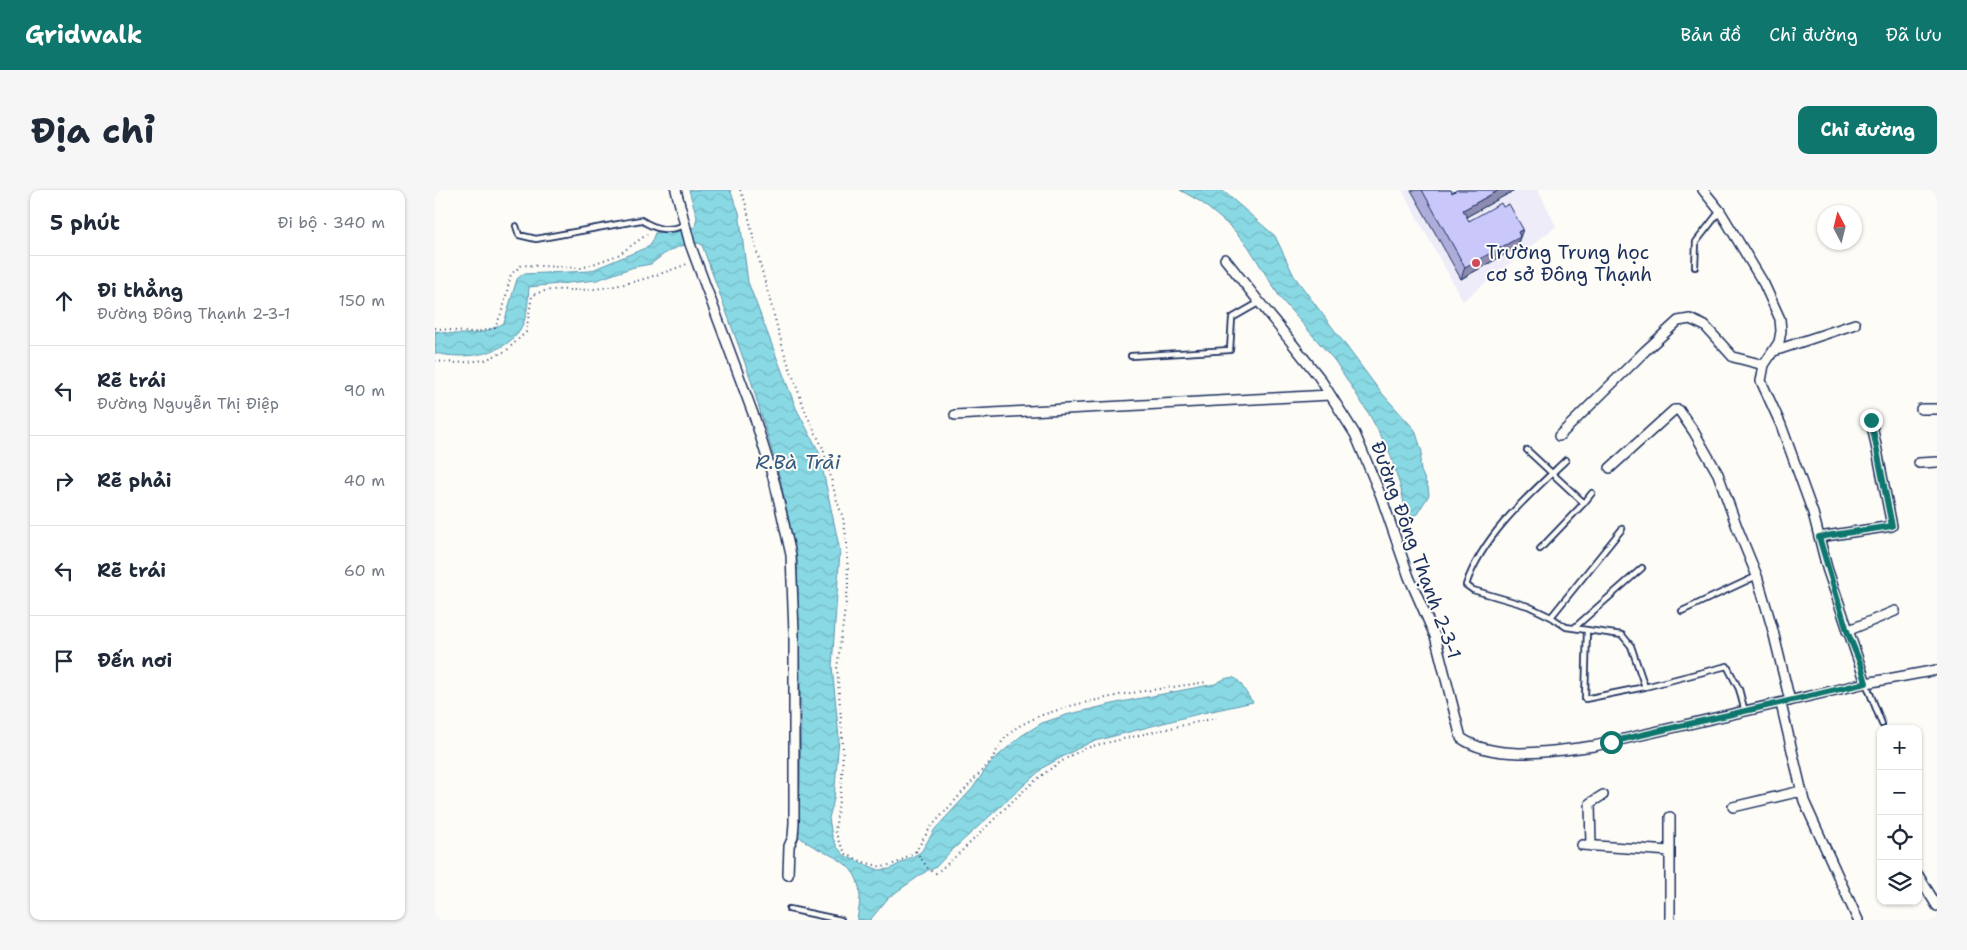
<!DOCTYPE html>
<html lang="vi">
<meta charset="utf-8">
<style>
:root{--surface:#fff;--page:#f6f6f7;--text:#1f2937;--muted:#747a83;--line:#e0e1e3;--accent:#0f766e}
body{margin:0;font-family:"Shantell Sans",sans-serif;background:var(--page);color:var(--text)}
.controls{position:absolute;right:15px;bottom:15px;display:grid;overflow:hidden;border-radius:10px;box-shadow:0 1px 4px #0004}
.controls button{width:45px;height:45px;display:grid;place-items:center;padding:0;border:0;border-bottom:1px solid var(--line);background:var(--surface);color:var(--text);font:25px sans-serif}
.compass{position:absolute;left:1382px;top:15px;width:45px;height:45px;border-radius:50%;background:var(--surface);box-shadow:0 1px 4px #0004;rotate:353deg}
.stop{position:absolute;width:15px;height:15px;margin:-11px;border:4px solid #0f766e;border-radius:50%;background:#fff}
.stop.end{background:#0f766e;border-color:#fff;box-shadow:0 1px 5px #0008}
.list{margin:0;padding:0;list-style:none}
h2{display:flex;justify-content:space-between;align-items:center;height:65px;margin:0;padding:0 20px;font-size:21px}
h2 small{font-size:16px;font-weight:400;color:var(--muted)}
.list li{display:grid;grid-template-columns:32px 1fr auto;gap:15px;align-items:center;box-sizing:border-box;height:90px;padding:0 20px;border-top:1px solid var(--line)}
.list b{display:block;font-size:19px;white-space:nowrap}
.list p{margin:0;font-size:16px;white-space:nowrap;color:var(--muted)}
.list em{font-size:16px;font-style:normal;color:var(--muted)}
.icon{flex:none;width:28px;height:28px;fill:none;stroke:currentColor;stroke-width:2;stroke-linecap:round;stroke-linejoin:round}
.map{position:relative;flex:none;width:1502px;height:730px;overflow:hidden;border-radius:10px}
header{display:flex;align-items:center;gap:30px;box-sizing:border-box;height:70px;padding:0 25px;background:var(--accent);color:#fff}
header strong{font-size:24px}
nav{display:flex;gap:28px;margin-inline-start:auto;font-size:18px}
.intro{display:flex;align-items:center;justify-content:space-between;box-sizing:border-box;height:120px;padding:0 30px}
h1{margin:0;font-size:35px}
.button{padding:12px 22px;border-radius:10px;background:var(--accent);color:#fff;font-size:18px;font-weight:700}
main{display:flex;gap:30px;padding:0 30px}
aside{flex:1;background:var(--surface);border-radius:10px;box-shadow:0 1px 4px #0004}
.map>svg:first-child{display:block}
.built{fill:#eeecf8}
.water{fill:url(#water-waves);stroke:#5d95ae}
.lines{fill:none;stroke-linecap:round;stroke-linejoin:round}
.service-casing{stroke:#1b2f5e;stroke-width:8}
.minor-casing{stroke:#1b2f5e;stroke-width:12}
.path{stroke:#1b2f5e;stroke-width:2;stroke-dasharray:1 4;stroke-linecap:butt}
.service{stroke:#fdfcf7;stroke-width:4.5}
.minor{stroke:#fdfcf7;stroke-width:9}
.wall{fill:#aeacd8;stroke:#1b2f5e}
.shaded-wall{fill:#8d8cb0;stroke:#1b2f5e}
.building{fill:#cac8fb;stroke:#1b2f5e}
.route{stroke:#0f766e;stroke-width:6}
.poi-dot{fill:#d1495b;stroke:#fdfcf7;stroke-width:2}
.labels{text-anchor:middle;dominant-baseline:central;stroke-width:4;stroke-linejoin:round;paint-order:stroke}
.poi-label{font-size:19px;fill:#1b2f5e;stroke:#fdfcf7;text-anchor:start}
.street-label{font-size:19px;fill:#1b2f5e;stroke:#fdfcf7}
.water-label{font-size:20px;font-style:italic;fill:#365a80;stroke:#fdfcf7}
</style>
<header>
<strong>Gridwalk</strong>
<nav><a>Bản đồ</a><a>Chỉ đường</a><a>Đã lưu</a></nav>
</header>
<div class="intro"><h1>Địa chỉ</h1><a class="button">Chỉ đường</a></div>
<main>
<aside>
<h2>5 phút<small>Đi bộ · 340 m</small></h2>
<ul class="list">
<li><svg class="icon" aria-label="ahead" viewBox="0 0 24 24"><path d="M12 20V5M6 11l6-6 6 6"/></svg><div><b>Đi thẳng</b><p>Đường Đông Thạnh 2-3-1</p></div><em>150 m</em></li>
<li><svg class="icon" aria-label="left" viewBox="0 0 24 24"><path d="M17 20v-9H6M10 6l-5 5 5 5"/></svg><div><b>Rẽ trái</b><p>Đường Nguyễn Thị Điệp</p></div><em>90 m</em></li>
<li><svg class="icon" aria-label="right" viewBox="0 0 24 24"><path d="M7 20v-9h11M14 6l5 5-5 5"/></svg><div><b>Rẽ phải</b></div><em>40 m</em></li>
<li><svg class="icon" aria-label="left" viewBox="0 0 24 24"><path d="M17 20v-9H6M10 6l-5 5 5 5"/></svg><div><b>Rẽ trái</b></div><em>60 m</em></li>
<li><svg class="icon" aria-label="arrive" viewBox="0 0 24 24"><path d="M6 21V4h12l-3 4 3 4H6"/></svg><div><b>Đến nơi</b></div></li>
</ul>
</aside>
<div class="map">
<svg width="1502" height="730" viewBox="0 0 1502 730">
<defs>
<pattern id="water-waves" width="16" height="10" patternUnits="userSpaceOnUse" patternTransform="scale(1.25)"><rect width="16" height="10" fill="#89d9e4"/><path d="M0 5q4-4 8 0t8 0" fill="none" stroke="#76bbc6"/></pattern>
</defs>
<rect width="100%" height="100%" fill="#fdfcf7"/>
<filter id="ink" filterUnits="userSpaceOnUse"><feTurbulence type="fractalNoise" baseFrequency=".02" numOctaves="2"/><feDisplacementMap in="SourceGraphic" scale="10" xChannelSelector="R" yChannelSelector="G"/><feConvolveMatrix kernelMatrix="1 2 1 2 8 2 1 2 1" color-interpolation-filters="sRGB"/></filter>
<g filter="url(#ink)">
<path class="built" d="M967,0h136l18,36 -93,75z"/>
<path class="water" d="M254,0h41l9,22 9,70 48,126 23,44 21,99 -8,115 7,72 -5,61 -5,19 3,18 5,11 8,9 34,14 11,-1 31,-17 14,-23 37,-40 19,-27 30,-26 21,-13 24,-8 55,-13 94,-18c26,-16 23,1 38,18l-59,13 -103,27 -16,8 -31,17 -95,86 -14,15 -7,2 -39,27 -19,23h-13c1,-7 3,-16 3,-23 0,-50 -60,-39 -71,-77l10,-19 1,-16 1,-72 -4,-153 -17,-82 -30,-101 -48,-132 -3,-2 -19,3 -16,8 -13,10 -17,3 -37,13 -68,7c-1,13 -1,27 -7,39 -15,30 -58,34 -87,27v-22c26,5 46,5 69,-8l13,-44 6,-5 67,-3 60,-25 5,-13 14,-1 26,-5 2,-10z
M745,0h42l53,46 19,40 85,114 36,40 7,22 -2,11 1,8 7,16 1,8 -12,19 -10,3 -6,-28 -11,-36 -21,-39 -34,-53 -54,-62 -33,-53 -16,-18 -31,-26z"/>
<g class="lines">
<g class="service-casing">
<path id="service" d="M81,36l3,9 17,4 105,-19c16,10 26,12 44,5
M1260,77l1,-25 24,-31
M696,166l99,-6 2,-32 28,-16
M1092,260l57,53 8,-10
M1131,270c-38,36 -83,75 -100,125l7,5 55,16 23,11 15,10 56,8 9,11 14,41
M1105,359l44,-46
M1247,421l75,-35
M1116,427l71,-88
M1139,438l68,-60
M1152,440l-2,69 60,-12 82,-21 12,23 6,23
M1431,493l16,41
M354,719l52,11"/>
</g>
<g class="minor-casing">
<path id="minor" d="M241,0l14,54 65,175 20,65 16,71 3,78v190l-1,14 -4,9 -1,29
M1268,0l17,21 44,73 16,35 1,12 -2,11 -15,23 -3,16 20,44 32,88 14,55 39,115
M790,69l94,118 36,57 26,62 28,81 26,59 26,102c34,24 94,13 133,8l272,-63 71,-13
M1339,161l81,-27
M1486,219h16
M520,225l375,-20
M1124,246l86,-85 33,-30 12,-2 15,7 28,31 31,8
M1484,273l18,-1
M1175,278l64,-58h5l15,22 24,42 19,53 20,49 15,51 18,74
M1384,347l73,-11 -21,-106
M1412,441l48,-20
M1346,514l23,97 54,119
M1298,617l68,-16
M1147,655l88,6v69
M1156,656l-1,-43 13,-8
M1235,661v-34
M1483,685l19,31"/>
</g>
<path class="path" d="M305,0l5,11 11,48 28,103 22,61 17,35 14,53 6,17 4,24 1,45 -11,81 6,77 -1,34 -7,52 4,11 7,12 17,8 19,5 15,-4 19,-12 14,-23 60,-66 13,-22 14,-13 22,-11 31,-10 54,-12 83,-12
M0,138l36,5 24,-5 8,-19 8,-35 11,-9 60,3 36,-13 31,-22
M0,171l22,2 28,-3 21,-9 20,-19 6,-36c12,-8 28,-6 42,-6 39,0 77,-12 113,-26
M481,661l13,19 7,3c50,-39 88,-95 146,-123 11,-5 25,-7 37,-10 33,-8 65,-15 97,-22"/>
<use href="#service" class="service"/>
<use href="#minor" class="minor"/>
</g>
<path class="wall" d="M976,0h40l1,3 5,-3h58l-49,27 3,4 34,-14 20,22 -7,19 -55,31z"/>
<path class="shaded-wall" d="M1064,0h16l-56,31 4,-11z
M1088,39l-7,19 -55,31 4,-12z"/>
<path class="building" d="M987,0h29l1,3 5,-3h42l-36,20 6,11 32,-18 2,4 6,-3 14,25 -5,3 2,5 -55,30z"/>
</g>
<g class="lines" filter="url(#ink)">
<path class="route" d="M1176,552l255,-59 -5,-18 -14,-34 -28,-94 73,-11 -21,-106"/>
</g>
<circle class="poi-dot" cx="1041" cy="73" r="5"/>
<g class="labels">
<g class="poi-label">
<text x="1051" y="62">Trường Trung học<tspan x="1051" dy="22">cơ sở Đông Thạnh</tspan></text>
</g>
<g class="street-label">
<text transform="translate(981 360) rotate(70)">Đường Đông Thạnh 2-3-1</text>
</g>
<g class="water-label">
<text x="363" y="272">R.Bà Trải</text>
</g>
</g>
</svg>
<div class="controls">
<button>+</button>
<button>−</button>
<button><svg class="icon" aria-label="locate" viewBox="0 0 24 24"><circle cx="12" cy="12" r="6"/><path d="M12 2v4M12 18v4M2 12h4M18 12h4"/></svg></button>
<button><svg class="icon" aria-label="layers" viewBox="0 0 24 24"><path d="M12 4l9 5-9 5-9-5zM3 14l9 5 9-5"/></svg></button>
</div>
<svg class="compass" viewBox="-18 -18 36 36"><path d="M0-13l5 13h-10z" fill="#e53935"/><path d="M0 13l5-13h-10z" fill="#747a83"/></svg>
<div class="stop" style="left:1176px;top:552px"></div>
<div class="stop end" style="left:1436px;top:230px"></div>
</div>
</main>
